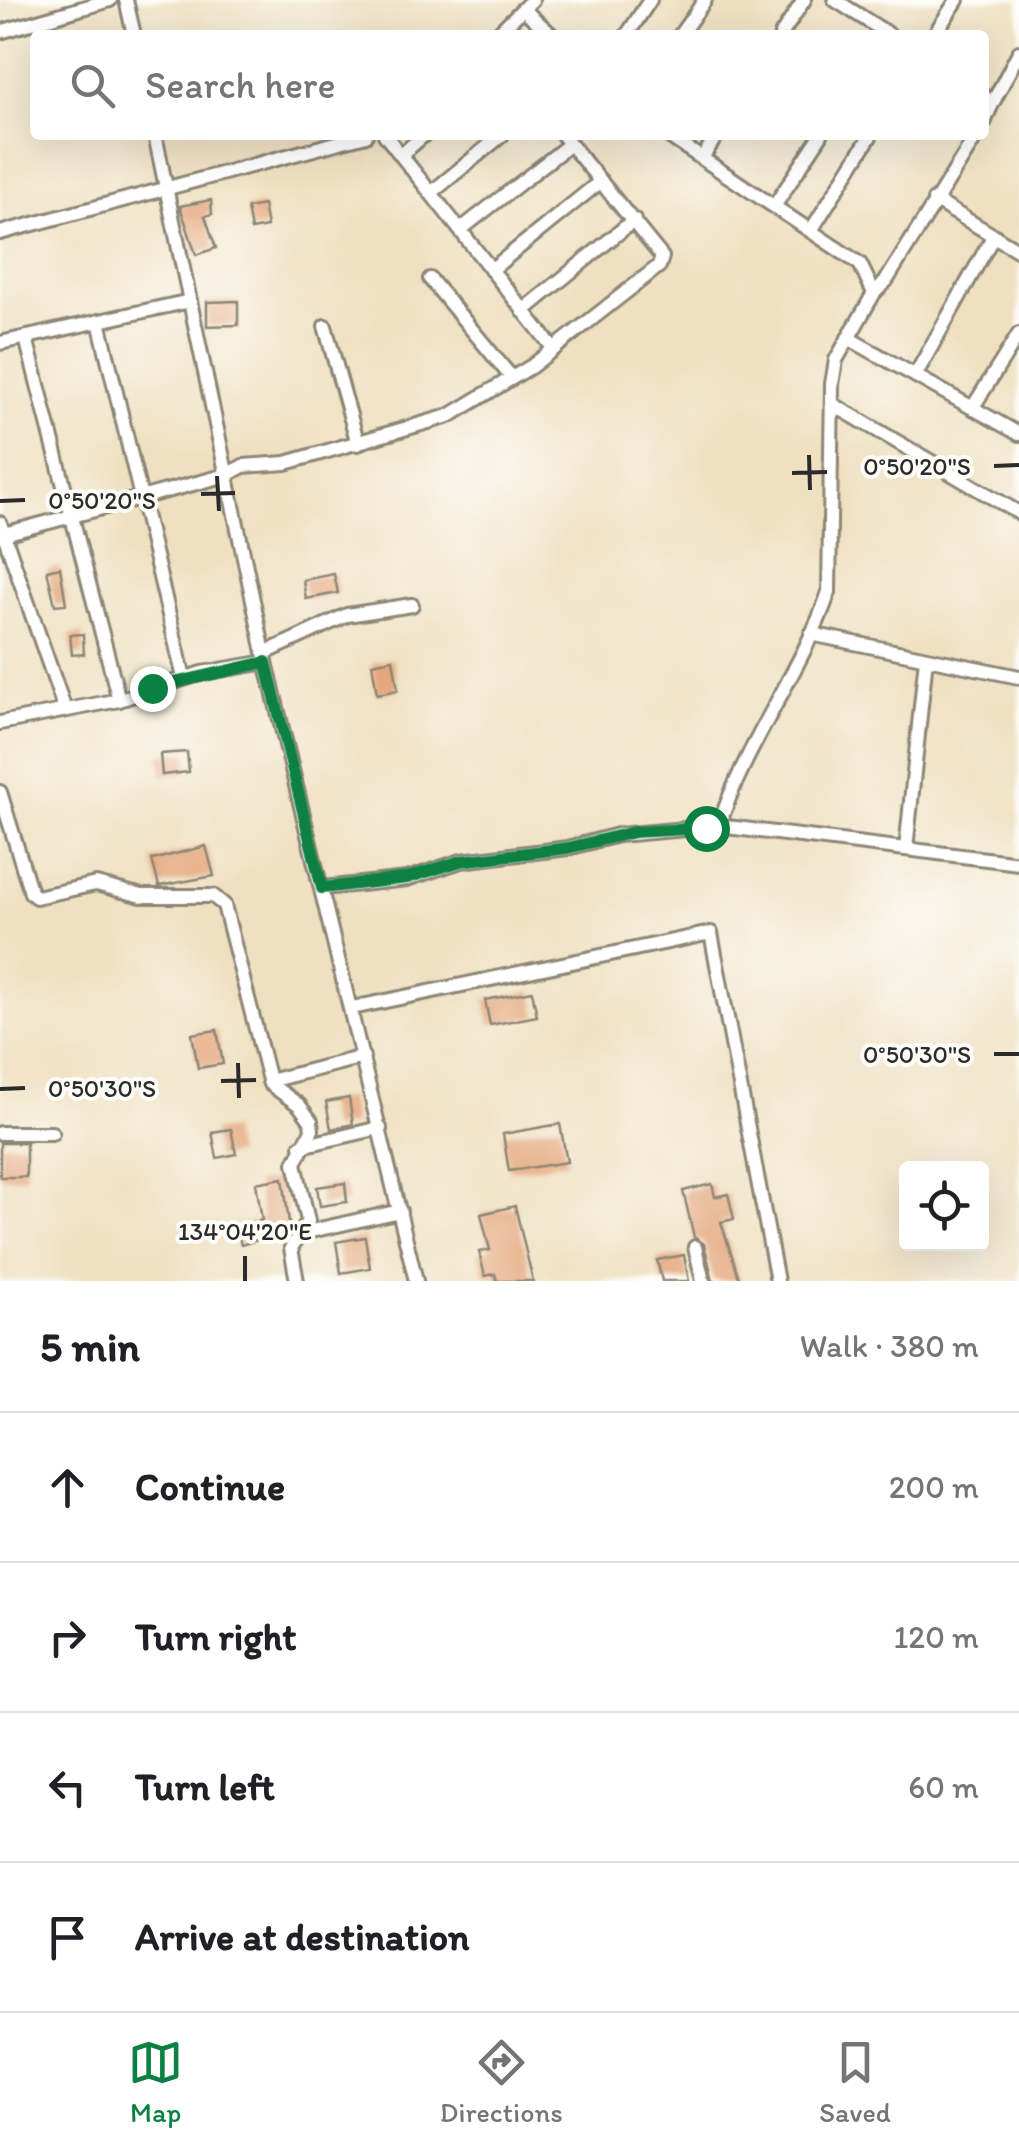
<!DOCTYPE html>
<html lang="en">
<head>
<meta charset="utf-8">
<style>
  body { margin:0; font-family:Itim,sans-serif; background:#f2f2f2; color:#202124 }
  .controls { position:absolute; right:30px; bottom:30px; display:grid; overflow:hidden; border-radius:10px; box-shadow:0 10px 40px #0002 }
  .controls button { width:90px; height:90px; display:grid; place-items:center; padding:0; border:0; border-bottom:2px solid #e0e0e0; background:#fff; color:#202124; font:50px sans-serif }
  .stop { position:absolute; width:30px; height:30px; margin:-22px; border:8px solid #0b8043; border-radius:50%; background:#fff }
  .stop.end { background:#0b8043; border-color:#fff; box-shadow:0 2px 10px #0008 }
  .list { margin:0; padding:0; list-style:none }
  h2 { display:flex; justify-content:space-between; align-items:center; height:130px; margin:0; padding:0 40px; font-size:42px }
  h2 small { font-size:32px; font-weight:400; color:#757577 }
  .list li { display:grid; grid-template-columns:65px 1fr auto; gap:30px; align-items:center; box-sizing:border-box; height:150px; padding:0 40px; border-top:2px solid #e0e0e0 }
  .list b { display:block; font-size:38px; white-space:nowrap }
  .list em { font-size:32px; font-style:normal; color:#757577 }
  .icon { flex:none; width:55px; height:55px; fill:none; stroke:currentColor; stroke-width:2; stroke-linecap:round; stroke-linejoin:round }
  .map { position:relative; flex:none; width:1019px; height:1281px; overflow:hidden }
  .search { position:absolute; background:#fff; box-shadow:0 10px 40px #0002; left:30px; right:30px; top:30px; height:110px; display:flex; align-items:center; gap:25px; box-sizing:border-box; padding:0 35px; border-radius:10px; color:#757577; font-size:38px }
  .sheet { height:730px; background:#fff }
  nav { display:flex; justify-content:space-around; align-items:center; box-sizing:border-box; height:140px; border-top:2px solid #e0e0e0; background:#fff; font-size:28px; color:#757577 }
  nav a { display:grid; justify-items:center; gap:5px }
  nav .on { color:#0b8043 }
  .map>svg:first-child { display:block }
  .building { fill:#e4a579 }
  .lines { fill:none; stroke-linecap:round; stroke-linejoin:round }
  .minor-casing { stroke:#8d8676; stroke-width:18 }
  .minor { stroke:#fff; stroke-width:12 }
  .route { stroke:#0b8043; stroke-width:12 }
  .ticks { fill:none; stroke:#2b2b2b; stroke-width:4 }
  .ticks-label { font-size:25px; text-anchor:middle; fill:#2b2b2b; stroke:#fdfcf7; stroke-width:8; stroke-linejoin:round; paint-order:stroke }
</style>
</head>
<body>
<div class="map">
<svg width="1019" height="1281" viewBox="0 0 1019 1281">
  <rect width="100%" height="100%" fill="#fdfcf7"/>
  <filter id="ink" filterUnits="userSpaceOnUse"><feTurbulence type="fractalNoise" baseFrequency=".01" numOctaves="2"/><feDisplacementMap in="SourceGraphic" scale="20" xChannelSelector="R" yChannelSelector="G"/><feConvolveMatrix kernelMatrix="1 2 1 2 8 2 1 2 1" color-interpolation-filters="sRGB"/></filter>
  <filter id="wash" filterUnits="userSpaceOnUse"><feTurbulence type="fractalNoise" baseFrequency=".0048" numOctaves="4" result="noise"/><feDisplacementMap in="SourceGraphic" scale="40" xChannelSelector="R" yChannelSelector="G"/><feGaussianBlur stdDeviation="2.25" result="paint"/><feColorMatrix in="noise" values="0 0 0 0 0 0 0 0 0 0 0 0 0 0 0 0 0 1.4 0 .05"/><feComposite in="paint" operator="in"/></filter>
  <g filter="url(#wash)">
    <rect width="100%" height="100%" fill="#efe0c1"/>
    <g id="blocks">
      <g class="building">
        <path d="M211 200 212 214 205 216 216 248 196 255 180 206Z"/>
        <path d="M263 205 267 227 251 230 247 208Z"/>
        <path d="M238 301V325L207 326V302Z"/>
        <path d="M60 567 66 604 55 605 47 570Z"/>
        <path d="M334 574 338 593 306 599 303 580Z"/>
        <path d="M83 634 84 654 72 655 70 635Z"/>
        <path d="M393 659 398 690 377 694 372 663Z"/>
        <path d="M187 752 189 772 162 775 160 754Z"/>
        <path d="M206 846 214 876 159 886 152 860Z"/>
        <path d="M532 991 537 1016 490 1025 485 1000Z"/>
        <path d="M217 1030 223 1064 198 1068 192 1034Z"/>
        <path d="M349 1098 353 1124 331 1129 326 1102Z"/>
        <path d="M560 1124 567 1162 509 1171 503 1134Z"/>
        <path d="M231 1129 236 1154 217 1158 212 1132Z"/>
        <rect x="0" y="1143" width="26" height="34"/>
        <path d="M283 1178 290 1230 241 1245 236 1226 262 1220 256 1183Z"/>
        <path d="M345 1183 347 1202 320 1206 317 1187Z"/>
        <path d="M712 1184 715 1197 728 1194 734 1219 721 1222 740 1281H713L704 1244 694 1237 683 1191Z"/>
        <path d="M515 1206 533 1281H497L495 1274 485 1276 479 1252 490 1250 481 1214Z"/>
        <path d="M365 1237 370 1268 341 1273 336 1242Z"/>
        <path d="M684 1255 689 1281H662L657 1260Z"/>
      </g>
    </g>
  </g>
  <g filter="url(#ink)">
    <use href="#blocks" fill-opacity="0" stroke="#8d8676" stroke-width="2.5"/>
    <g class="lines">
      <defs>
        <g id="minor">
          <path d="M126 0 134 35"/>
          <path d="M835 0 890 35"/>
          <path d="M523 9 552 35"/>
          <path d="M0 32 110 0"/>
          <path d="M496 35 532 0"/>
          <path d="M627 35 650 0"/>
          <path d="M680 35 705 0"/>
          <path d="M781 35 804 0"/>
          <path d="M934 35 957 0"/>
          <path d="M984 96 991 106 984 123"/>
          <path d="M991 106 1019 52"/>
          <path d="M155 135 266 662 416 1281"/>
          <path d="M385 135 554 349"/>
          <path d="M401 155 424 135"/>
          <path d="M702 158 717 135"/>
          <path d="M431 193 502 135"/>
          <path d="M934 200 1019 251"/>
          <path d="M775 205 821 135"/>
          <path d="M812 229 871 135"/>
          <path d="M460 230 570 144"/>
          <path d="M0 233 366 135"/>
          <path d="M491 270 601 181"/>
          <path d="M430 279 512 378"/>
          <path d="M874 293 886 281 977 135"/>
          <path d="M523 311 634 220"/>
          <path d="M99 321 184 678"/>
          <path d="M325 326 358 444"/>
          <path d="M26 338 119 700"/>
          <path d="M848 338 1019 434"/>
          <path d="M0 343 190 301"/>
          <path d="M916 374 994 235"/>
          <path d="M834 405 1019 513"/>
          <path d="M973 407 1019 334"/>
          <path d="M0 523 65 710"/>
          <path d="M0 535 227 475 243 466 286 463 449 416 532 366 659 266 662 257 563 135"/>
          <path d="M811 634 1019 677"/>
          <path d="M265 653 347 615 412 605"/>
          <path d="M0 723 119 700 202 673 266 662"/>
          <path d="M0 792 31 893 36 897 96 884 142 896H213L224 905 270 1084 299 1105 311 1121 312 1130 295 1163 308 1221 291 1248 297 1281"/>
          <path d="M719 826 1019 863"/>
          <path d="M906 849 926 658"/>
          <path d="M323 888 407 879 461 861 568 848 618 835 719 826C745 744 801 673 829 592L832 384 836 360 874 293 860 264 667 135"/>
          <path d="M352 1008 711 933 777 1281"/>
          <path d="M269 1081 363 1057"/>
          <path d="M0 1133H52"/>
          <path d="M301 1146 380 1128"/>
          <path d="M302 1233 400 1211"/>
          <path d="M695 1247 703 1281"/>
        </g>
      </defs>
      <use href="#minor" class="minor-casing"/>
      <use href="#minor" class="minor"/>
    </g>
  </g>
  <g class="lines" filter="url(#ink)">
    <path class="route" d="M152 688 266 662 322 888 407 878 461 861 568 848 634 832 706 828"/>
  </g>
  <path class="ticks" d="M809 455 810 490M994 466 1019 465M792 473 827 472M217 476 219 511M201 494 235 493M0 501 25 500M994 1054H1019M238 1063 239 1098M221 1081 256 1080M0 1089 25 1088M245 1256V1281"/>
  <g class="ticks-label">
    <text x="917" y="475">0°50'20"S</text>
    <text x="102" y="509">0°50'20"S</text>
    <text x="917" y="1063">0°50'30"S</text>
    <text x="102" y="1097">0°50'30"S</text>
    <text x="245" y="1240">134°04'20"E</text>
  </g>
</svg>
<div class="controls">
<button><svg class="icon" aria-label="locate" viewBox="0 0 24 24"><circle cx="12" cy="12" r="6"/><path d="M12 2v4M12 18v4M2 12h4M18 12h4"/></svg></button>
</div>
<div class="stop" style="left:706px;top:828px"></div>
<div class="stop end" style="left:152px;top:688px"></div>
<div class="search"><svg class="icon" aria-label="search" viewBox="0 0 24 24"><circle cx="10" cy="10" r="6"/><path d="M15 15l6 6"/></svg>Search here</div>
</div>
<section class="sheet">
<h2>5 min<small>Walk · 380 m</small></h2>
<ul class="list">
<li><svg class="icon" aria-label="ahead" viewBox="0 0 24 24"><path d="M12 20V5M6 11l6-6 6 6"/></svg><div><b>Continue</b></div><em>200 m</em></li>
<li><svg class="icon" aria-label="right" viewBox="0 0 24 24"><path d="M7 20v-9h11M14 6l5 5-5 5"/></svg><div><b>Turn right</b></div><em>120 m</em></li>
<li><svg class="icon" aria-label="left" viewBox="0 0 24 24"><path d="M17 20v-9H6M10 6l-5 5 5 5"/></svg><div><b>Turn left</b></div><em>60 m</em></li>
<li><svg class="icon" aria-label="arrive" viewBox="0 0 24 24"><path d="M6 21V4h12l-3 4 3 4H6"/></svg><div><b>Arrive at destination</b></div></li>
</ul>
</section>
<nav>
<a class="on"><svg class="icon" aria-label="map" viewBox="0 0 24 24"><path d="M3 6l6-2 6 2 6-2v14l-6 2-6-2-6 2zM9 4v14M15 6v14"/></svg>Map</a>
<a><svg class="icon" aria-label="directions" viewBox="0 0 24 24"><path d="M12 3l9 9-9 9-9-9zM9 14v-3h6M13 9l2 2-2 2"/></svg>Directions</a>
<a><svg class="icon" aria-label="saved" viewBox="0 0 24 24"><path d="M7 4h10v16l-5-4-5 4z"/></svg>Saved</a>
</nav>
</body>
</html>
